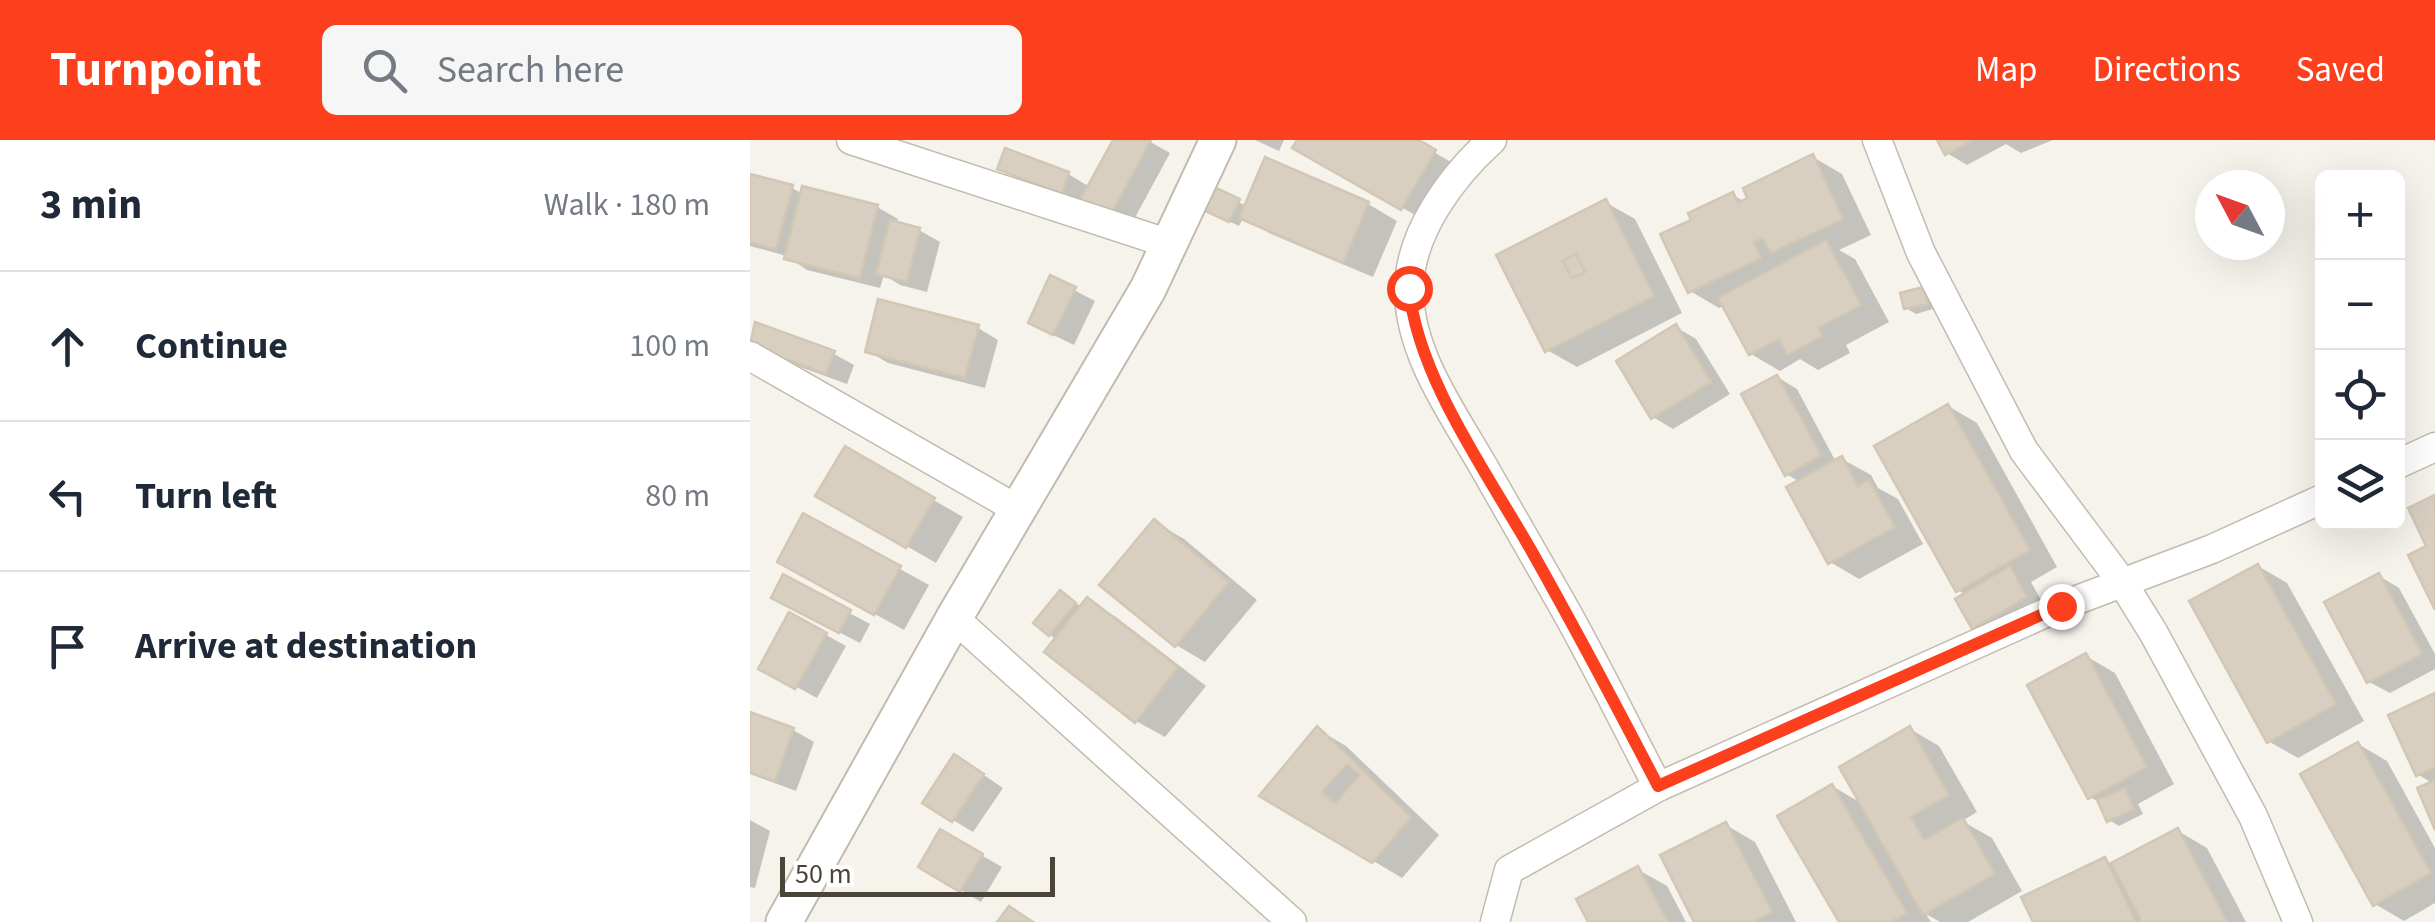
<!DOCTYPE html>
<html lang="en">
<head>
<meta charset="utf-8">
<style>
  body { margin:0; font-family:"Source Sans 3",sans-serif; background:#f6f6f7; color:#1f2937 }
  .controls { position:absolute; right:30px; top:30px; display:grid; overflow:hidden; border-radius:15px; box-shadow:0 10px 40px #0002 }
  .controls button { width:90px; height:90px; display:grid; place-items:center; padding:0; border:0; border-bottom:2px solid #e0e1e3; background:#fff; color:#1f2937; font:50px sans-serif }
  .compass { position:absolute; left:1445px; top:30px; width:90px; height:90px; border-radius:50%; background:#fff; box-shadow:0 10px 40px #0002; rotate:311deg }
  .scale { position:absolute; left:30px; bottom:25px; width:275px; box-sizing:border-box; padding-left:10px; border:5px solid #4b4439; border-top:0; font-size:28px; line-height:35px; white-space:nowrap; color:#4b4439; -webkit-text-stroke:8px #fff; paint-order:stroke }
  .stop { position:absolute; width:30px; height:30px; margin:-22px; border:8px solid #fc3f1d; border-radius:50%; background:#fff }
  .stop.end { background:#fc3f1d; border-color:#fff; box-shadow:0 2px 10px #0008 }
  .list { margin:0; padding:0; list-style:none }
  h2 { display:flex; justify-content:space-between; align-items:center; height:130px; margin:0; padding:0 40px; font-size:42px }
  h2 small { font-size:32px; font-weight:400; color:#747a83 }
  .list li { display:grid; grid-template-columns:65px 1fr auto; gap:30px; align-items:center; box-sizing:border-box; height:150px; padding:0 40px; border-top:2px solid #e0e1e3 }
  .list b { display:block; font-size:38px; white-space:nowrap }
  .list em { font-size:32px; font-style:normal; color:#747a83 }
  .icon { flex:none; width:55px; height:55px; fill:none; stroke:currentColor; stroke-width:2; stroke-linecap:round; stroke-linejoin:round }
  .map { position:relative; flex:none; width:1685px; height:782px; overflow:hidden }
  header { display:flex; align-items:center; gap:60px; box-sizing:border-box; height:140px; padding:0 50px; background:#fc3f1d; color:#fff }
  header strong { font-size:48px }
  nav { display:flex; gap:55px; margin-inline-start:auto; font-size:35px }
  .search { width:700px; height:90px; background:#f6f6f7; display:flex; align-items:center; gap:25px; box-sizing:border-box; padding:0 35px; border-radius:15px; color:#747a83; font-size:38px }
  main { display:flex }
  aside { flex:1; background:#fff }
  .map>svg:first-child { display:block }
  .shadow { fill:#0003 }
  .building { fill:#d8cfc1; stroke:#d3c7b4; stroke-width:2.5; fill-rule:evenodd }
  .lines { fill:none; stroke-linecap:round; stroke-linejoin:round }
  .minor-casing { stroke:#c2bbae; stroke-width:31 }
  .tertiary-casing { stroke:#c2bbae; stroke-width:39 }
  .minor { stroke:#fff; stroke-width:28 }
  .tertiary { stroke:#fff; stroke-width:35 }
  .route { stroke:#fc3f1d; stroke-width:12 }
</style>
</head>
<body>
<header>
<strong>Turnpoint</strong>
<div class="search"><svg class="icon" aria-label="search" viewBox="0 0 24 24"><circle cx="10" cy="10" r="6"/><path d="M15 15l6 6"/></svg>Search here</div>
<nav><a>Map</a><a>Directions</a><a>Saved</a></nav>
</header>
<main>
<aside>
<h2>3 min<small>Walk · 180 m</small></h2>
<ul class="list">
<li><svg class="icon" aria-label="ahead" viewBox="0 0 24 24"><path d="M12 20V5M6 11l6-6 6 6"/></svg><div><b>Continue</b></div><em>100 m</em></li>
<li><svg class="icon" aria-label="left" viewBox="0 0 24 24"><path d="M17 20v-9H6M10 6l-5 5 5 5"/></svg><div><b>Turn left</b></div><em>80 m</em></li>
<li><svg class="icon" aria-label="arrive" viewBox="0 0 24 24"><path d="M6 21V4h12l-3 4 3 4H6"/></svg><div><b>Arrive at destination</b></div></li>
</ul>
</aside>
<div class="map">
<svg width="1685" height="782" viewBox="0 0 1685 782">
  <rect width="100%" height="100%" fill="#f6f3ec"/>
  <g class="shadow">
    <path d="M366 0H397L420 13 381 85 270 40 250 28 257 11 318 34 340 47Z"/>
    <path d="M505 0H534L529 11Z"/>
    <path d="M550 0H663L713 29 681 84 546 7Z"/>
    <path d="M1190 0H1303L1271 13 1256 4 1217 25 1197 13Z"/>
    <path d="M1063 17 1092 34 1121 95 1089 110 1105 119 1139 182 1096 205 1100 213 1068 230 1050 219 1030 231 1001 214 975 165 969 168 940 151 944 81 983 55 995 62Z"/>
    <path d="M517 20 618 64 647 81 623 137 521 94 493 78 489 86 464 74 488 62 497 66Z"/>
    <path d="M0 36 42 48 53 54 127 67 148 79 146 84 169 90 190 102 177 152 150 145 134 135 130 148 57 130 37 116 0 106Z"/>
    <path d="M855 62 885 79 932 173 827 227 797 210Z"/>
    <path d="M301 138 345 161 324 205 301 194Z"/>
    <path d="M1173 150 1183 155 1186 168 1166 174 1156 168Z"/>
    <path d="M6 185 84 214 104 225 97 244 20 216 0 204Z"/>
    <path d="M926 187 946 199 980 254 923 289 903 277Z"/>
    <path d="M228 188 248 200 235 248 138 223 118 211Z"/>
    <path d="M1027 237 1047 249 1086 322 1092 319 1121 335 1128 348 1148 359 1173 404 1109 439 1080 422 1050 342 1036 334Z"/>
    <path d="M1198 266 1227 283 1307 427 1281 442 1296 469 1244 499 1224 487 1216 455 1208 450Z"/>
    <path d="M95 309 213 377 186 423 68 355Z"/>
    <path d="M54 376 179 445 154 490 59 438Z"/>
    <path d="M405 382 434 399 507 460 455 522 426 505Z"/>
    <path d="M1508 426 1537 443 1614 581 1548 618 1518 601Z"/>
    <path d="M1629 436 1649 448 1685 514V529L1640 553 1619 542Z"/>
    <path d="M34 438 120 484 110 503 44 469Z"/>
    <path d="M321 459 331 467 337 460 366 477 456 546 415 597 386 581 300 494Z"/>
    <path d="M40 475 96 506 67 558 12 528Z"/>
    <path d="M1336 516 1365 533 1424 644 1388 664 1393 674 1369 686 1359 680 1352 664 1340 657Z"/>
    <path d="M1685 556V684L1684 644 1667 634Z"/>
    <path d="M0 575 43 590 64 602 46 651 0 634Z"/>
    <path d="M567 589 596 606 689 695 652 738 513 655Z"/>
    <path d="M1160 589 1189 606 1227 672 1212 681 1242 698 1272 751 1218 782H1190L1176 774 1181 782H1092L1082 646 1113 664Z"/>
    <path d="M1608 604 1637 621 1685 708V763L1654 781 1625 764Z"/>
    <path d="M225 629 253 648 223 692 203 680Z"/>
    <path d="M0 680 20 691 5 748 0 747Z"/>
    <path d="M976 685 1005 702 1046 782H946Z"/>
    <path d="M1428 691 1457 708 1496 782H1285L1355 720 1363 724Z"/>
    <path d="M191 692 252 727 231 762 171 726Z"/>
    <path d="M887 729 917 746 936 782H841Z"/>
  </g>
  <g class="building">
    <path d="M363 0H401L360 76 330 60Z"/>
    <path d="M547 0H669L686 10 651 70 542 8Z"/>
    <path d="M1187 0H1223L1195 15Z"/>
    <path d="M255 8 319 32 312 54 247 29Z"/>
    <path d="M1063 14 1093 79 1021 113 1013 98 1004 102 1011 118 938 153 910 94 941 80 938 73 983 52 988 63 997 58 993 48Z"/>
    <path d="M515 17 619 62 593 123 489 78Z"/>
    <path d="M0 34 43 45 26 109 0 102Z"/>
    <path d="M52 46 128 65 110 138 34 119Z"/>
    <path d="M462 46 490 59 479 82 451 69Z"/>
    <path d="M856 59 904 156 795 212 746 115ZM826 114 835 132 822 138 813 121Z"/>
    <path d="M140 80 170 88 157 142 126 134Z"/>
    <path d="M1076 100 1111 165 1068 188 1072 196 1037 215 1029 199 999 215 968 158Z"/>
    <path d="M826 114 835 132 822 138 813 121Z"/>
    <path d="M300 135 326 147 303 195 278 183Z"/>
    <path d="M1173 147 1178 164 1154 169 1150 153Z"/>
    <path d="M128 159 229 185 215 238 115 212Z"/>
    <path d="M5 182 85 211 76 234 0 206Z"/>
    <path d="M926 184 961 242 901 279 866 221Z"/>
    <path d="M1027 235 1071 315 1035 336 991 254Z"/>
    <path d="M1198 264 1280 410 1206 452 1124 306Z"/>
    <path d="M95 306 185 358 156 408 65 356Z"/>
    <path d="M1092 316 1108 346 1119 340 1145 387 1078 424 1036 347Z"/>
    <path d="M1685 355V470L1658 415 1676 406 1658 368Z"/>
    <path d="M53 373 151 426 124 475 27 422Z"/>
    <path d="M404 379 479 442 425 507 349 445Z"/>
    <path d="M1508 424 1586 564 1517 603 1439 461Z"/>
    <path d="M1260 426 1277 457 1222 489 1205 459Z"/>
    <path d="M1629 433 1672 514 1617 543 1574 462Z"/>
    <path d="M33 434 101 470 89 493 21 458Z"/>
    <path d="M310 450 326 463 299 496 283 483Z"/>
    <path d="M337 457 428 527 385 583 294 512Z"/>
    <path d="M39 472 77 493 45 549 8 529Z"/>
    <path d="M1336 513 1397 627 1338 659 1277 545Z"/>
    <path d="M1685 553V627L1666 636 1638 575Z"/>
    <path d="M0 572 44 588 25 641 0 632Z"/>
    <path d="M567 586 661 677 622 723 509 656ZM597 624 610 635 585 663 572 652Z"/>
    <path d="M1160 586 1199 655 1161 677 1174 700 1213 678 1245 734 1173 775 1089 627Z"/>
    <path d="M1608 602 1681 733 1623 766 1550 634Z"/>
    <path d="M204 614 234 634 202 682 172 663Z"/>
    <path d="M1685 640V690L1667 648Z"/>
    <path d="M1082 644 1157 773 1141 782H1089L1027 676Z"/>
    <path d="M1375 648 1384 669 1357 682 1347 660Z"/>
    <path d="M976 682 1022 772 1003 782H944L910 715Z"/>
    <path d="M1428 688 1477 782H1392L1361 723Z"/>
    <path d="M190 689 233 714 210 752 168 727Z"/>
    <path d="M1355 717 1386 782H1283L1271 757Z"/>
    <path d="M888 726 918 782H838L826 759Z"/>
    <path d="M259 766 283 782H247Z"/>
  </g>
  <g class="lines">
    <defs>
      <g id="minor">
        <path d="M101 0 420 104"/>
        <path d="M742 0C702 36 659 93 659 150 659 213 702 272 732 324 759 371 785 417 812 464 846 524 876 586 908 647"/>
        <path d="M1127 0 1171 113 1274 311 1372 442 1403 492 1503 676 1548 782"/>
        <path d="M0 216 267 369"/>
        <path d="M1648 324 1685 307"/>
        <path d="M204 478 542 782"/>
        <path d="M745 782 759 730 908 647 1311 466 1462 409 1572 359"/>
      </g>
      <path id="tertiary" d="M34 782 204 478 398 149 468 0"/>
    </defs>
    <use href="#minor" class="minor-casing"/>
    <use href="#tertiary" class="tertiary-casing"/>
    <use href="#minor" class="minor"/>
    <use href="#tertiary" class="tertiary"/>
  </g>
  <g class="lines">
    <path class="route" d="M659 148C667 236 737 333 781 410 825 488 867 567 908 646L1311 466"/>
  </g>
</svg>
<div class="controls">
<button>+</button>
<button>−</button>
<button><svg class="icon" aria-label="locate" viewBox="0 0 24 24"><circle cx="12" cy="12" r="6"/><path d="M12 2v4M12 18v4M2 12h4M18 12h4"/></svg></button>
<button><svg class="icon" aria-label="layers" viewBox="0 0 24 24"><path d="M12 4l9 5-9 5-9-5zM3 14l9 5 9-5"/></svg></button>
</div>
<svg class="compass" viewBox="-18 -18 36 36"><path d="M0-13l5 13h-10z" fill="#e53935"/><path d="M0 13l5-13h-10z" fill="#747a83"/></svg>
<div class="scale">50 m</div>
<div class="stop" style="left:659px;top:148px"></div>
<div class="stop end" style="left:1311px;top:466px"></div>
</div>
</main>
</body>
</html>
